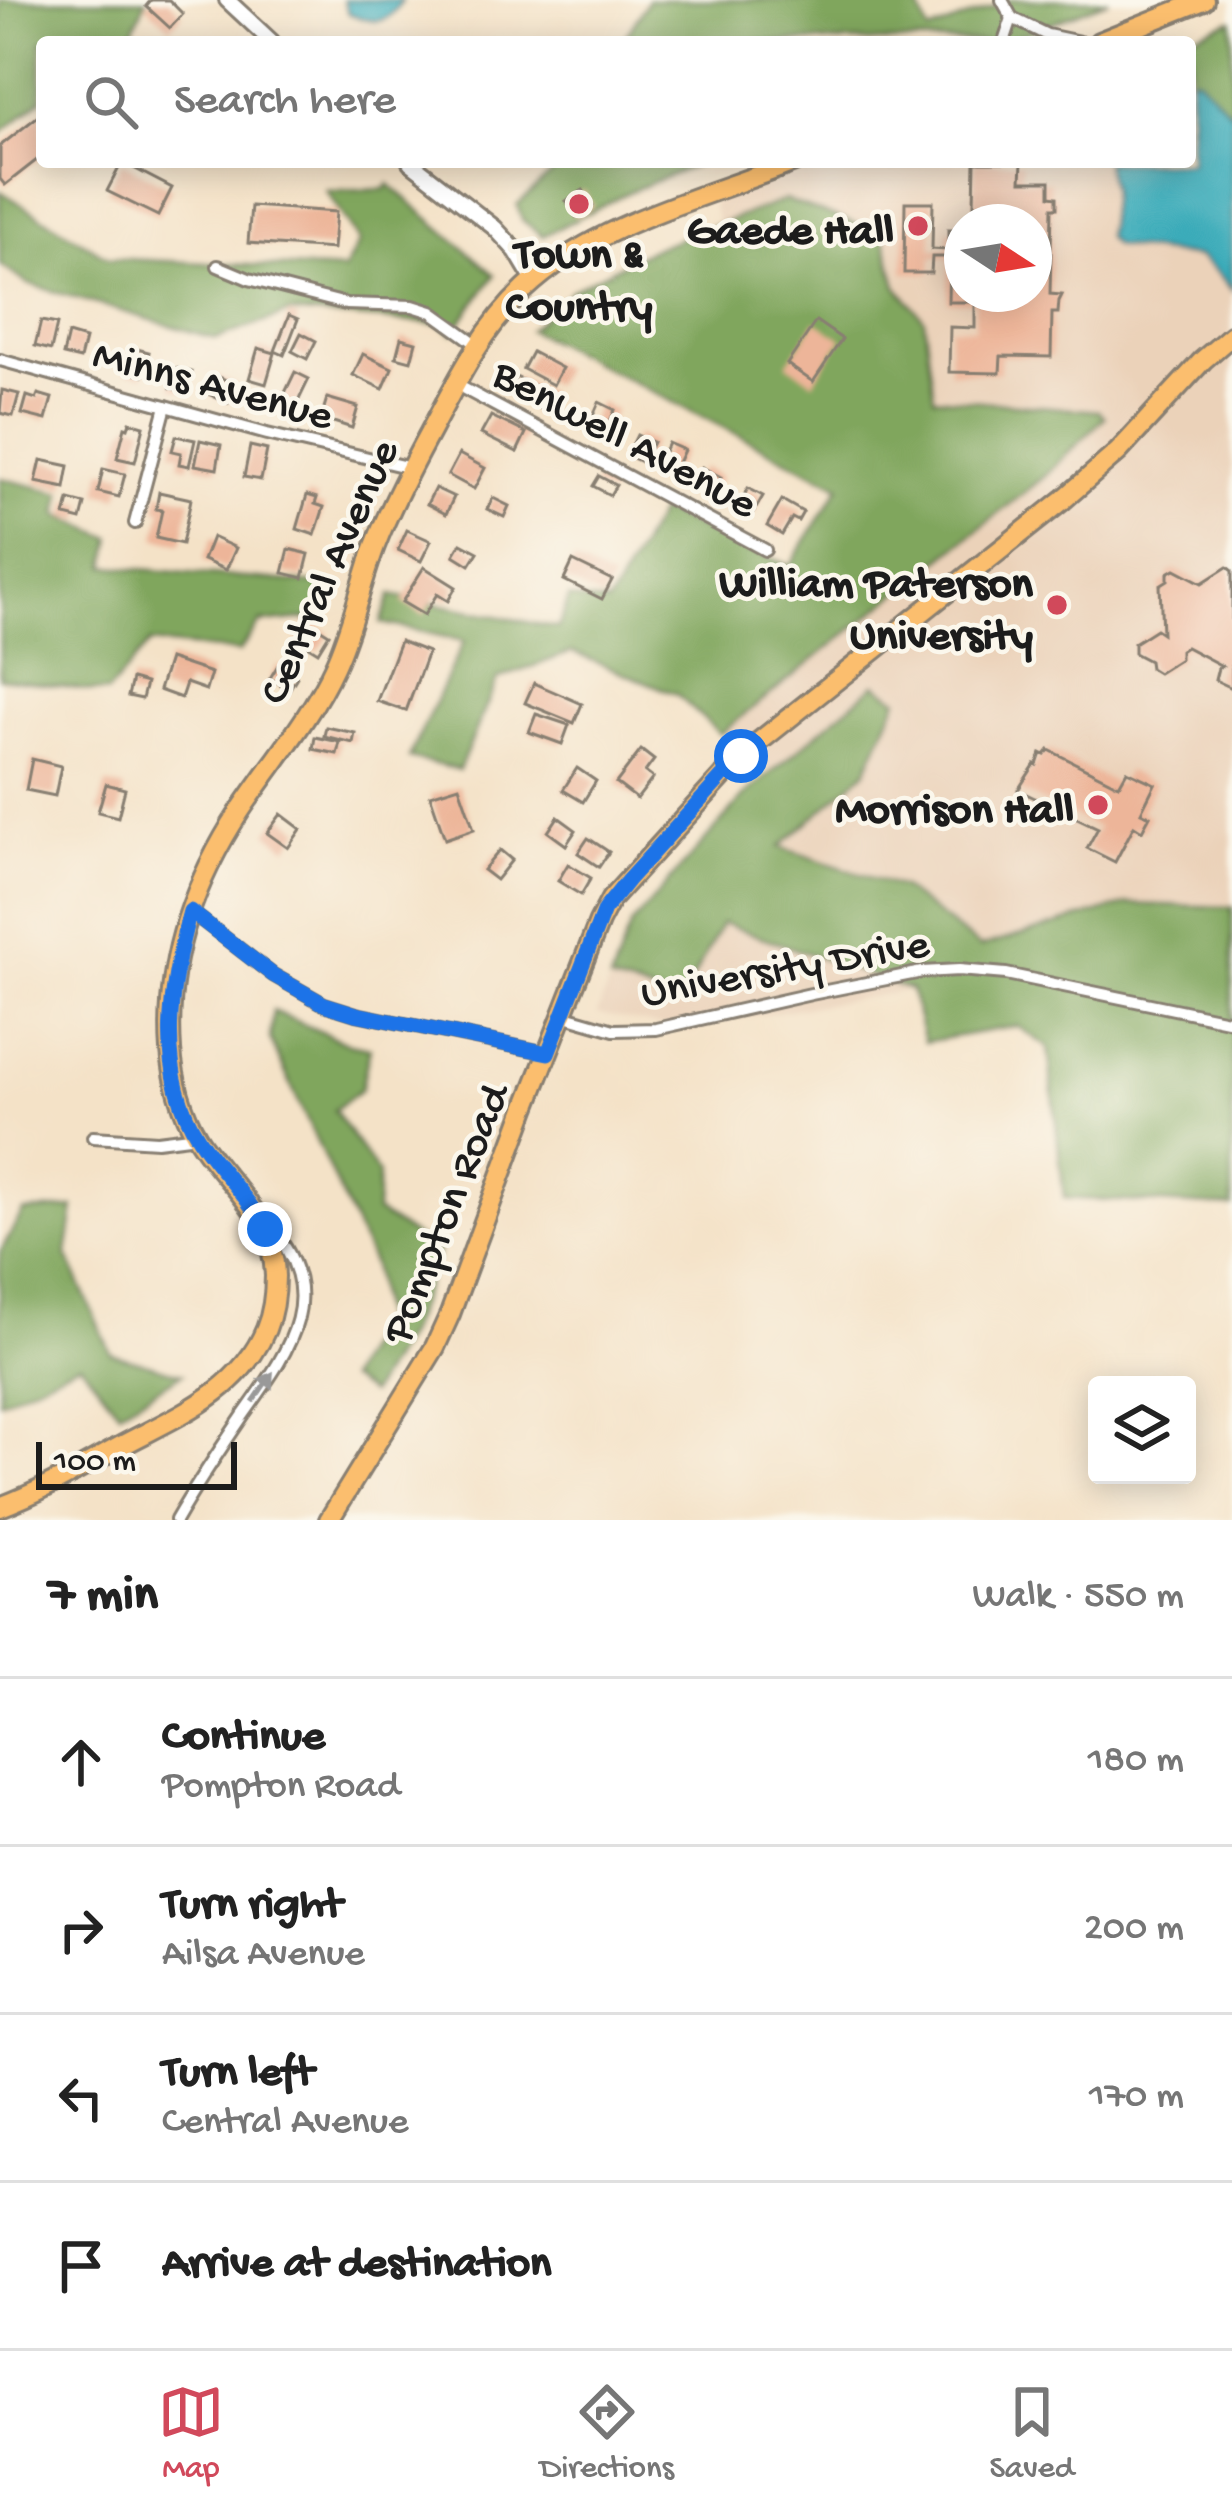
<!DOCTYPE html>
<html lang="en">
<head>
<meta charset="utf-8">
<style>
  body { margin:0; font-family:"Gochi Hand",sans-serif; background:#f6f6f6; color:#222 }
  .controls { position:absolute; right:36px; bottom:36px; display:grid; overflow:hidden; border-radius:12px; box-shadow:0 6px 30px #0003 }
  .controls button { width:108px; height:108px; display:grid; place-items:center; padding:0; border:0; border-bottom:3px solid #e0e0e0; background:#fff; color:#222; font:60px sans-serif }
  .compass { position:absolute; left:944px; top:204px; width:108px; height:108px; border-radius:50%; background:#fff; box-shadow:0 6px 30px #0003; rotate:102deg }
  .scale { position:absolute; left:36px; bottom:30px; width:201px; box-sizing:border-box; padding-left:12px; border:6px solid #1c1c1c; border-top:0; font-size:33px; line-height:42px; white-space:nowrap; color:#1c1c1c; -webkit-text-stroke:9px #fbf7ec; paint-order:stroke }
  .stop { position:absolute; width:36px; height:36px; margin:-27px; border:9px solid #1a73e8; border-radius:50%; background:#fff }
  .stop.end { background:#1a73e8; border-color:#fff; box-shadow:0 3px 12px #0008 }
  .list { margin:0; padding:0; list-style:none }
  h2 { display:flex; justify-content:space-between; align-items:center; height:156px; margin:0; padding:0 48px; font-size:51px }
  h2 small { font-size:39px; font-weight:400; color:#767676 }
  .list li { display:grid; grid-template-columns:78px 1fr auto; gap:36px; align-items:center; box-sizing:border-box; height:168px; padding:0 48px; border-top:3px solid #e0e0e0 }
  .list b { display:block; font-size:45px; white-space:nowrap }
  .list p { margin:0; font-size:39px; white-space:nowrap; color:#767676 }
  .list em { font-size:39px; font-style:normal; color:#767676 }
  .icon { flex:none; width:66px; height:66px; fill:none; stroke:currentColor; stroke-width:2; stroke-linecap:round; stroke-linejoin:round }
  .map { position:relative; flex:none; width:1232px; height:1520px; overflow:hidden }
  .search { position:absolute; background:#fff; box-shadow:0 6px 30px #0003; left:36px; right:36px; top:36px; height:132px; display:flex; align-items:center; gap:30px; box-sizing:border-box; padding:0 42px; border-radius:12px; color:#767676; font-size:45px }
  .sheet { height:828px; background:#fff }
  nav { display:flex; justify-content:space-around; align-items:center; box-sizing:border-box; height:168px; border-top:3px solid #e0e0e0; background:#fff; font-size:33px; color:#767676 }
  nav a { display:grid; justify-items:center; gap:6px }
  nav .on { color:#d1495b }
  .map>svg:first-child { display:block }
  .built { fill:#ebd2b9; fill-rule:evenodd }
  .forest { fill:#80a65d; stroke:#4e613c; stroke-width:3 }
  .water { fill:#3babb9; stroke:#2c646a; stroke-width:3 }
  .building { fill:#edb599 }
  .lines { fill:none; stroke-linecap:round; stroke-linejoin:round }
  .minor-casing { stroke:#887f72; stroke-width:16 }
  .tertiary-casing { stroke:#887f72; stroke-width:20 }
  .primary-casing { stroke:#887f72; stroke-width:24 }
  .minor { stroke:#fff; stroke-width:10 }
  .tertiary { stroke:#fff; stroke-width:14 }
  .primary { stroke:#fbbe6e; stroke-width:18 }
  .oneway { fill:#999 }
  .route { stroke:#1a73e8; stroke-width:15 }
  .poi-dot { fill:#d1495b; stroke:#fbf7ec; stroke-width:4.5 }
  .labels { text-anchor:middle; stroke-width:9; stroke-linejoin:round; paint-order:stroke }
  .poi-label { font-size:45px; font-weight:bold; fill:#1c1c1c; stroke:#fbf7ec; text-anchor:end }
  .street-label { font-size:45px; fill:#1c1c1c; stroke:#fbf7ec }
</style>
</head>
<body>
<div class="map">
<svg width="1232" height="1520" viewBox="0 0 1232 1520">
  <rect width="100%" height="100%" fill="#fbf7ec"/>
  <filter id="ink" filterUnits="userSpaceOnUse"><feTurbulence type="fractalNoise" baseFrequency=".00833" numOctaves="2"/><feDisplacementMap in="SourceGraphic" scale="24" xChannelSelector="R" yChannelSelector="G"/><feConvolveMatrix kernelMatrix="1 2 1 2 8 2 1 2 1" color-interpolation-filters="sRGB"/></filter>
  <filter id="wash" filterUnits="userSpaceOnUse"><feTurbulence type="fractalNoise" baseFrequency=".004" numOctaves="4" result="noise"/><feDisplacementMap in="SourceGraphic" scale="48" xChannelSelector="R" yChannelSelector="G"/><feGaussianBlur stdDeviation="2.7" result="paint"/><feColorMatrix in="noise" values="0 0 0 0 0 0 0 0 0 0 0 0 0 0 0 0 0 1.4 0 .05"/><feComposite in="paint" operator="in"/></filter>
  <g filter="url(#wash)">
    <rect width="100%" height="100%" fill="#f4e2c7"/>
    <path class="built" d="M1190 78 1232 114V1037L911 990 711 1023 692 1032 597 1014 631 925 745 795 771 773 722 733 1044 477 1105 417 1099 411 934 398 924 319 897 286 883 233 785 200 718 224 712 203 819 162H1190ZM962 222H1034V294H962Z"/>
    <g class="forest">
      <path d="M0 0H146L128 42H42V99L0 134Z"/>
      <path d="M648 0H916L929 32 1012 0H1109L1004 42H622Z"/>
      <path d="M1232 20V114L1198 79 1190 78V42H1175Z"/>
      <path d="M564 162H704L633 190 543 236 522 220 517 205Z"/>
      <path d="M389 184 495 275 453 333 440 324 290 313 216 339 28 284 0 265V191L109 258 344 270 359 242 326 191 385 189Z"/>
      <path d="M785 200 883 233 897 286 924 319 934 397 1099 411 1105 417 1044 477 720 734 676 694 572 652 498 679 459 770 409 758 464 641 381 623 391 595 558 628 569 598 608 604 660 511 790 566 840 486 529 330 573 289 656 247Z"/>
      <path d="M0 478 62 493 58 515 112 538 106 566 331 585 319 618 260 623 239 652 150 643 107 693 0 678Z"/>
      <path d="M875 684 898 699 866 771 780 847 902 888 980 947 1128 904 1232 907V1207L1064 1198 1048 1047 1017 1026 924 1042 911 990 722 923 681 1001 610 981 631 925 745 795Z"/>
      <path d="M273 1011 349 1044 370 1048 361 1090 334 1110 378 1174 376 1212 439 1251 408 1332 370 1394 347 1379 381 1318 373 1265 270 1039Z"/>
      <path d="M74 1208 67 1255 111 1353 182 1374 119 1411 80 1363 0 1401V1252L23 1212Z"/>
    </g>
    <g class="water">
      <path d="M343 0H402C387 28 373 23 348 13Z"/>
      <path d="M1190 78H1198L1232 114V290L1220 275 1199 257 1115 246 1106 237 1111 191 1105 162H1190Z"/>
    </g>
    <g id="blocks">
      <g class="building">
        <path d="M151 0H169L183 14 170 28 146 6Z"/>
        <path d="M42 113V156L5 185 0 179V146Z"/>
        <path d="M122 162 172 188 158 216 107 191Z"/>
        <path d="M975 162H1022L1021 181H1050V196L1057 197V208H1052L1050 294 1062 295 1059 301 1058 313H1052L1051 357 1001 356 1000 373 949 372 950 327 975 328V302H948L949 257H932L931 273H904L905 202H933L932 249 948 250V230H962V294H1034V222H984V206L974 205Z"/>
        <path d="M583 190 593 206 576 217 566 201Z"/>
        <path d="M251 206 336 212 333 249 248 243Z"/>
        <path d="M289 315 298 319 284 355 275 351Z"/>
        <path d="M41 321 57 324 51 350 35 346Z"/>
        <path d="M816 321 842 339 813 382 787 364Z"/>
        <path d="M301 333 316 341 307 359 292 351Z"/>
        <path d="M68 334 85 339 80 359 63 355Z"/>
        <path d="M401 338 416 342 411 361 396 357Z"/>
        <path d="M133 348 149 352 143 376 127 372Z"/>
        <path d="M258 348 275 353 266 384 249 379Z"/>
        <path d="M532 352 562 368 553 385 523 369Z"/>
        <path d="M363 354 392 368 383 389 353 375Z"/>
        <path d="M176 368 192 372 188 392 171 388Z"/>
        <path d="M295 372 309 379 292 414 278 407Z"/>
        <path d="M214 375 236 384 228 403 206 393Z"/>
        <path d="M516 377 549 393 542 409 508 393Z"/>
        <path d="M2 390 19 394 13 416 0 413Z"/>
        <path d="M38 394 52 398 46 420 22 414 27 396 36 399Z"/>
        <path d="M327 398 358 407 352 428 321 418Z"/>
        <path d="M599 402 615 410 606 430 590 423Z"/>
        <path d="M491 416 526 433 517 452 481 434Z"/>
        <path d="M130 422 144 426 135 462 117 458 125 427 128 428Z"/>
        <path d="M637 435 653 442 643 463 627 455Z"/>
        <path d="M176 436 195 440 189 466 179 464 181 453 172 451Z"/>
        <path d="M200 440 221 445 217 469 195 465Z"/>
        <path d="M668 443 684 450 671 478 655 470Z"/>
        <path d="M250 446 267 450 261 480 244 477Z"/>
        <path d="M459 454 485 468 474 489 448 475Z"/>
        <path d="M41 460 69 466 65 488 36 482Z"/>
        <path d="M702 467 721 477 713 491 694 481Z"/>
        <path d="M103 469 125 474 119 497 98 492Z"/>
        <path d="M599 476 616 485 610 495 593 486Z"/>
        <path d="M435 488 454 497 446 514 427 504Z"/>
        <path d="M748 488 763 496 751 517 737 509Z"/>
        <path d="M159 492 191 499 182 544 156 538 162 510 156 509Z"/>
        <path d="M307 495 317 498 315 504 324 507 315 535 297 529Z"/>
        <path d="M493 498 509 506 504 517 487 509Z"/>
        <path d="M69 500 85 504 81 520 65 516Z"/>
        <path d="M782 500 803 512 798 521 792 518 782 535 767 526Z"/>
        <path d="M407 530 431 541 421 561 398 550Z"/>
        <path d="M212 537 236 548 226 570 203 560Z"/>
        <path d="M461 543 478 552 470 565 454 555Z"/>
        <path d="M289 549 309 554 303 578 283 573Z"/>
        <path d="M573 561 612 580 602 599 564 580Z"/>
        <path d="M424 567 456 587 448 601 437 594 424 615 402 602Z"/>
        <path d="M1227 567 1232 571V688L1215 680 1218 668 1222 666 1186 647 1180 651V659L1158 673 1150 668 1149 661 1134 653V643L1156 629 1162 633 1160 585 1168 580V573L1175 569 1202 583Z"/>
        <path d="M308 621 329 634 318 652 297 639Z"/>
        <path d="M400 641 428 652 406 711 377 701Z"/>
        <path d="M169 659 211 673 206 690 186 683 181 698 159 690Z"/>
        <path d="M278 665 297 677 289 690 270 678Z"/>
        <path d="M132 679 146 683 142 699 128 696Z"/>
        <path d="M534 683 582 704 574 723 525 703Z"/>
        <path d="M536 714 569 725 562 744 529 732Z"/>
        <path d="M326 727 355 733 353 743 324 736Z"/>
        <path d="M315 737 340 742 337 754 313 749Z"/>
        <path d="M641 750 654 760 645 772 653 778 637 799 616 783Z"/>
        <path d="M1049 750 1119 785 1127 771 1155 784 1141 812 1150 816 1142 831 1134 826 1115 862 1087 848 1098 828 1018 790 1035 764 1037 765 1041 753 1045 755Z"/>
        <path d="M32 759 61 766 55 796 26 790Z"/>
        <path d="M577 768 596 781 583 802 563 790Z"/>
        <path d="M106 784 125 789 118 817 98 812Z"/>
        <path d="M459 786 474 829 445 839 430 795Z"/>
        <path d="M281 814 301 829 288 848 267 833Z"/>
        <path d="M558 817 576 830 566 845 548 832Z"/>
        <path d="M588 838 609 852 599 867 578 853Z"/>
        <path d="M500 850 512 860 496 880 483 870Z"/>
        <path d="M568 864 591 878 581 895 558 881Z"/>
      </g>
    </g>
  </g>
  <g filter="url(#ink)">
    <use href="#blocks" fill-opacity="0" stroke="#887f72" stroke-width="3"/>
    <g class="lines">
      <defs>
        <g id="minor">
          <path d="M1002 0 1012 18 1047 35 1080 42"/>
          <path d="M1004 42 1012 18"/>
          <path d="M218 266 249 279 346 304 413 306 432 312 478 345"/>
          <path d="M0 360 267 434 411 468"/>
          <path d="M455 384 765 550"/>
          <path d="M135 523 166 406"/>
          <path d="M190 911 273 975 324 1004 356 1014 548 1053"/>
          <path d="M562 1015 614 1030 656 1029 811 994 922 972 959 970 1006 974 1232 1021"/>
          <path d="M93 1137 157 1141 197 1136"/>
          <path d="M176 1520C196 1485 219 1451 242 1417 287 1353 333 1296 269 1226"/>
        </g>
        <g id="tertiary">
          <path d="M227 0 272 42"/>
          <path d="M410 162 495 228 516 251 534 281"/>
        </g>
        <g id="primary">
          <path d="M1099 42 1204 0"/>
          <path d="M0 1507C43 1491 81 1468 121 1446 177 1416 240 1392 266 1329 273 1312 275 1294 275 1276 273 1212 227 1186 197 1137 182 1112 173 1079 171 1050 165 964 193 883 240 811 272 763 310 719 334 667 352 629 360 586 375 546 390 507 410 469 430 432 457 381 482 329 525 289 595 223 706 197 794 162"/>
          <path d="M329 1520 435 1347 450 1314 526 1108 599 922 611 899 741 756 1063 500 1118 452 1203 360 1232 335"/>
        </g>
      </defs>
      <use href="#minor" class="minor-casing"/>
      <use href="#tertiary" class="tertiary-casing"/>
      <use href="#primary" class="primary-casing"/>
      <use href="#minor" class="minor"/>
      <use href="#tertiary" class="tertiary"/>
      <use href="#primary" class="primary"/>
    </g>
    <defs><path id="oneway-solid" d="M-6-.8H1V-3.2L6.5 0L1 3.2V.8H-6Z" transform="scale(3)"/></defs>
    <use class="oneway" href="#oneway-solid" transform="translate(263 1387) rotate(-56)"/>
  </g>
  <g class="lines" filter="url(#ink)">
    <path class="route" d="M265 1229C248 1195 219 1171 199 1139 155 1071 170 984 190 911L273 975 324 1004 356 1014 548 1053 604 910 628 880 741 756"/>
  </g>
  <g class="poi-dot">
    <circle cx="579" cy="204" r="12"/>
    <circle cx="918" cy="226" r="12"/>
    <circle cx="1057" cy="605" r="12"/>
    <circle cx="1098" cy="805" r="12"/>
  </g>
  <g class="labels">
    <g class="poi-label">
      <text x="894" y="242">Gaede Hall</text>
      <text x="579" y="266" text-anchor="middle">Town &amp;<tspan x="579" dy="52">Country</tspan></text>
      <text x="1033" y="595">William Paterson<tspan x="1033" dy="52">University</tspan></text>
      <text x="1074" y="821">Morrison Hall</text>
    </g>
    <g class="street-label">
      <text transform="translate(214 381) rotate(15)" y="16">Minns Avenue</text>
      <text transform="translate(627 435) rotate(28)" y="16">Benwell Avenue</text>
      <text transform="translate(325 570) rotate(-66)" y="16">Central Avenue</text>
      <text transform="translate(784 964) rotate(-10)" y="16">University Drive</text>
      <text transform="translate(442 1212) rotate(-68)" y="16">Pompton Road</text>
    </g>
  </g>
</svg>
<div class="controls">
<button><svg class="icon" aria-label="layers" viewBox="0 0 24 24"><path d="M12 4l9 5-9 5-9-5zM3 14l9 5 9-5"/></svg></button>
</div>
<svg class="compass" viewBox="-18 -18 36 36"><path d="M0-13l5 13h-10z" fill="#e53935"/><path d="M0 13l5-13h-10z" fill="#767676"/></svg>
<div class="scale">100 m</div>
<div class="stop" style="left:741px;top:756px"></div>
<div class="stop end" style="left:265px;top:1229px"></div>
<div class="search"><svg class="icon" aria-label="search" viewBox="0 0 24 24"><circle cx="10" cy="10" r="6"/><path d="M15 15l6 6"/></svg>Search here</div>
</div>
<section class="sheet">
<h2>7 min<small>Walk · 550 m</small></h2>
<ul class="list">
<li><svg class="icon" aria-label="ahead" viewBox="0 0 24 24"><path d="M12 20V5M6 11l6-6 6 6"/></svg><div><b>Continue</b><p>Pompton Road</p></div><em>180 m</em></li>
<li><svg class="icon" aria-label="right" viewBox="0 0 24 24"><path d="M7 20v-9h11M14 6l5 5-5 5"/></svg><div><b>Turn right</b><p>Ailsa Avenue</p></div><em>200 m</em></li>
<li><svg class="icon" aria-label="left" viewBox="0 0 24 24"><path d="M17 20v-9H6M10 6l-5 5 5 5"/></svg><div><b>Turn left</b><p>Central Avenue</p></div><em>170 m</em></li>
<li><svg class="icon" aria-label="arrive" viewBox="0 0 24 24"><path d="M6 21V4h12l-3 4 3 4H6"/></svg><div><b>Arrive at destination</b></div></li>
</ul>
</section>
<nav>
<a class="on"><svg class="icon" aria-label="map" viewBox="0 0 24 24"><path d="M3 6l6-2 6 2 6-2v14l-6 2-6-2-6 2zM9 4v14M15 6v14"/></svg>Map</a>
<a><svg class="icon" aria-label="directions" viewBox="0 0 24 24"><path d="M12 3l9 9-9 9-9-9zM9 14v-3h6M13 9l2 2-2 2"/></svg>Directions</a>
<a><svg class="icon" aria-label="saved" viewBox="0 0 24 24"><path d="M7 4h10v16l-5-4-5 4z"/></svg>Saved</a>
</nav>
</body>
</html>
